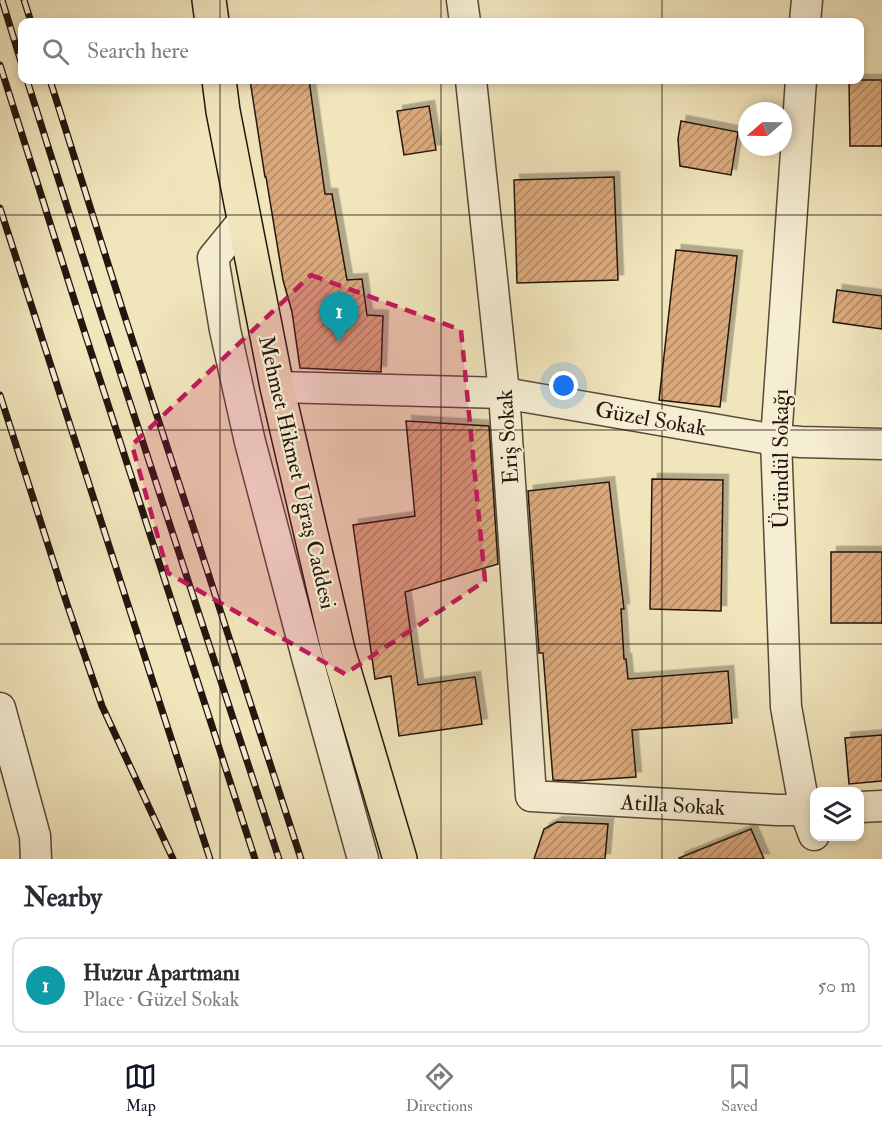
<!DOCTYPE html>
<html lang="en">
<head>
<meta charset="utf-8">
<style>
  body { margin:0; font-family:"IM FELL Double Pica",serif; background:#f2f2f3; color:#2b2b33 }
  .controls { position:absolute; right:18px; bottom:18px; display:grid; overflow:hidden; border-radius:12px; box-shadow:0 3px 9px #0003 }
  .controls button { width:54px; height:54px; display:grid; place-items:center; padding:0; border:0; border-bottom:2px solid #e1e1e2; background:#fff; color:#2b2b33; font:30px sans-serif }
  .compass { position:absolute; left:738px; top:102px; width:54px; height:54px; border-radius:50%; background:#fff; box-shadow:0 3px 9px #0003; rotate:250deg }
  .you { position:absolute; left:564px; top:386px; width:21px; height:21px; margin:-15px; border:4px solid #fff; border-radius:50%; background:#1a73e8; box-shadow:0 0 0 9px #1a73e833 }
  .badge { display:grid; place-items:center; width:39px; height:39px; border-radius:50%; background:#111827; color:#fff; font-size:20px; font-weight:700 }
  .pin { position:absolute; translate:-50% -50px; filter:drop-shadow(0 2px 3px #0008) }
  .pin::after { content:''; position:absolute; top:32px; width:21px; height:18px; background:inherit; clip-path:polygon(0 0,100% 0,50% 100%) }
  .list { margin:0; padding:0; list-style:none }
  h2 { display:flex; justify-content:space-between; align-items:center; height:78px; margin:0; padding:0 24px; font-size:26px }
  h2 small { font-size:20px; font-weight:400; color:#7c7c81 }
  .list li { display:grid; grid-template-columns:39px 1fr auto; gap:18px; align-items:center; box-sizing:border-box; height:96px; margin:0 12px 12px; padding:0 12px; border:2px solid #e1e1e2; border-radius:12px }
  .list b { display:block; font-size:22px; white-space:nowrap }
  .list p { margin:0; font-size:20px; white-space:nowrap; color:#7c7c81 }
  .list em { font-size:20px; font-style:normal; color:#7c7c81 }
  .icon { flex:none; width:33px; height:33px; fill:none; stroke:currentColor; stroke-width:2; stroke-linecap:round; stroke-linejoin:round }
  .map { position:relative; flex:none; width:882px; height:859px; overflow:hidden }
  .search { position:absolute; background:#fff; box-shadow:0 3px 9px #0003; left:18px; right:18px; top:18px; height:66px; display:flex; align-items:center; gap:15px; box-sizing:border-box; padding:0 21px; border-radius:12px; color:#7c7c81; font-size:22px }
  .sheet { height:186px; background:#fff }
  nav { display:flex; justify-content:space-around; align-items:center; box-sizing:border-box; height:84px; border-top:2px solid #e1e1e2; background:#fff; font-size:16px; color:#7c7c81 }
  nav a { display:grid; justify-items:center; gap:3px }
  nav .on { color:#111827 }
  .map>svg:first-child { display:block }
  .building { fill:url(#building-hatch); stroke:#23160e; stroke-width:1.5; filter:url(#shadow) }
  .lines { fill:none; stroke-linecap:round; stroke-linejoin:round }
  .minor-casing { stroke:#564a3a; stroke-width:33 }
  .major-casing { stroke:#23160e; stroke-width:36 }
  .minor { stroke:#f6eed3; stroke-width:30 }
  .major { stroke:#f1e5bc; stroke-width:33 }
  .rail-casing { stroke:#23160e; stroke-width:7 }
  .rail { stroke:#f6eed3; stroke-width:4.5; stroke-dasharray:14; stroke-linecap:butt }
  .marked { fill:#c2185b; fill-opacity:0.2; stroke:#c2185b; stroke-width:4.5; stroke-dasharray:12 8; stroke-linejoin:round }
  .grid { fill:none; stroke:#23160e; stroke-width:1.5; stroke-opacity:0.55 }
  .labels { text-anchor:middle; stroke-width:4.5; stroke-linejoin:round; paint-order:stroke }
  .street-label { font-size:22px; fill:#23160e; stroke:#f6eed3 }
</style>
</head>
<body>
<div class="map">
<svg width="882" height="859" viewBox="0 0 882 859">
  <defs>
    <pattern id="building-hatch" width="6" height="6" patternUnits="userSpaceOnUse" patternTransform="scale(1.5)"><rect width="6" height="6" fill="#dba97c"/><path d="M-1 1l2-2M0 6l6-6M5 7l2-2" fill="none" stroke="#b18964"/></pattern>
    <filter id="shadow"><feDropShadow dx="5.5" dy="-5.5" stdDeviation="0" flood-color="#0004"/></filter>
  </defs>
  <rect width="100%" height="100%" fill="#f1e5bc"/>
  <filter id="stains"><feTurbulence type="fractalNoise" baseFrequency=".00333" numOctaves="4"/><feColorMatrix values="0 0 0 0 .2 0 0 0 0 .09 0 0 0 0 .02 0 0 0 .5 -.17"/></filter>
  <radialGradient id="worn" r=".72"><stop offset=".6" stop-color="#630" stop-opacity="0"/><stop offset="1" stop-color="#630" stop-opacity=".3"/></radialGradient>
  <g class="building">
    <path d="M250 80H309L325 194H332L347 280 362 279 367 315 383 316 381 372 300 368 292 312 283 280 266 177H265Z"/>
    <path d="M849 80H882V146H850Z"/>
    <path d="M429 106 436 150 404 155 397 111Z"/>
    <path d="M681 121 738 132 731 175 680 166 678 139Z"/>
    <path d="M614 177 618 280 517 283 514 180Z"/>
    <path d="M676 250 737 256 720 407 659 400Z"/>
    <path d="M837 290 882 296V329L833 322Z"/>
    <path d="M406 421 489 426 498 564 405 592 418 685 475 677 482 724 399 736 391 676 375 679 353 525 415 516Z"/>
    <path d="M652 479 723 480 721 611 650 609Z"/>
    <path d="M609 482 624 609H621L624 659H626L628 679 728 671 732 723 632 730 636 777 576 781 553 780 543 653H539L528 491Z"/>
    <rect x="831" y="552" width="51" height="71"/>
    <path d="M882 735V781L849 784 845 738Z"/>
    <path d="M557 822 608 824 605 859H534L544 829Z"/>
    <path d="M751 829 764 859H679V858Z"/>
  </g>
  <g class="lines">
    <defs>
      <g id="minor">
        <path d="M462 0 465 22"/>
        <path d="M805 22 807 0"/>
        <path d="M471 80 504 393 531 796 777 810H814"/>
        <path d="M801 80 776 440 786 707 805 811 814 835"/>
        <path d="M244 220 213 258 225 330 250 442 307 657 363 859"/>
        <path d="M277 387 504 393 776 440 801 442 882 444"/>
        <path d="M0 708 35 836 36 859"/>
        <path d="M860 807 882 806"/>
      </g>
      <g id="major">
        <path d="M209 0 212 22"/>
        <path d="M219 80 223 111 277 387 338 650 400 859"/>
      </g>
    </defs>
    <use href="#minor" class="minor-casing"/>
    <use href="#major" class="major-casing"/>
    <use href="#minor" class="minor"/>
    <use href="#major" class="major"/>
    <defs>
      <g id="rail">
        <path d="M2 0 22 65"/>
        <path d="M24 0 31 22"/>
        <path d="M0 65 81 321 255 859"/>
        <path d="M27 80 101 314 279 859"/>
        <path d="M50 80 122 308 301 859"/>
        <path d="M0 208 210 859"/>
        <path d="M0 395 67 604 102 706 173 859"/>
      </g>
    </defs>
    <use href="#rail" class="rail-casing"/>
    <use href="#rail" class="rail"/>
  </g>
  <path class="marked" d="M311 275 461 330 485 581 345 674 168 573 132 445Z"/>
  <path class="grid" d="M220 0V22M441 0V22M662 0V22M220 80V859M441 80V859M662 80V859M0 215H882M0 430H882M0 644H882"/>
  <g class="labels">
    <g class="street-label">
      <text transform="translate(651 418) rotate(10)" y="8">Güzel Sokak</text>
      <text transform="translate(507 437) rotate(-94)" y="8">Eriş Sokak</text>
      <text transform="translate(780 459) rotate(-90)" y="8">Üründül Sokağı</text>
      <text transform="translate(298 472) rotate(77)" y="8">Mehmet Hikmet Uğraş Caddesi</text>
      <text transform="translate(673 804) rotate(3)" y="8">Atilla Sokak</text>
    </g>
  </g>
  <rect width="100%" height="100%" filter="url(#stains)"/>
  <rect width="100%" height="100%" fill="url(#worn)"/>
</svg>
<div class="controls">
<button><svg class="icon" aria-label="layers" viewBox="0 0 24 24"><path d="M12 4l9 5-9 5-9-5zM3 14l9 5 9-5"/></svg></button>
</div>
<svg class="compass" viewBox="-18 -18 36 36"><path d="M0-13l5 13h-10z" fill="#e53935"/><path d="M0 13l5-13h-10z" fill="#7c7c81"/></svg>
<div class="you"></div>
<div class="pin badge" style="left:339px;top:342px;background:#0f9aa8">1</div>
<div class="search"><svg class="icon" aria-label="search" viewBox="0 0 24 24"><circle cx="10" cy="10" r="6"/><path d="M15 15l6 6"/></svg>Search here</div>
</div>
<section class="sheet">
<h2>Nearby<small></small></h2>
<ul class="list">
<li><span class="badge" style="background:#0f9aa8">1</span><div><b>Huzur Apartmanı</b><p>Place · Güzel Sokak</p></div><em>50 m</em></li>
</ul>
</section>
<nav>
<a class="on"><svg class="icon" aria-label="map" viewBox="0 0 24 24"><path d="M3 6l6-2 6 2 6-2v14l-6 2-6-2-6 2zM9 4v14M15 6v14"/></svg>Map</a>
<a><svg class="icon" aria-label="directions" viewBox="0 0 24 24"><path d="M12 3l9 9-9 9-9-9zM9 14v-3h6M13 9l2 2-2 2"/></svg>Directions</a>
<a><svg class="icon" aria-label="saved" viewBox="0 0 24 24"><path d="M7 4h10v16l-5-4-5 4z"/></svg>Saved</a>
</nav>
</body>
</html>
